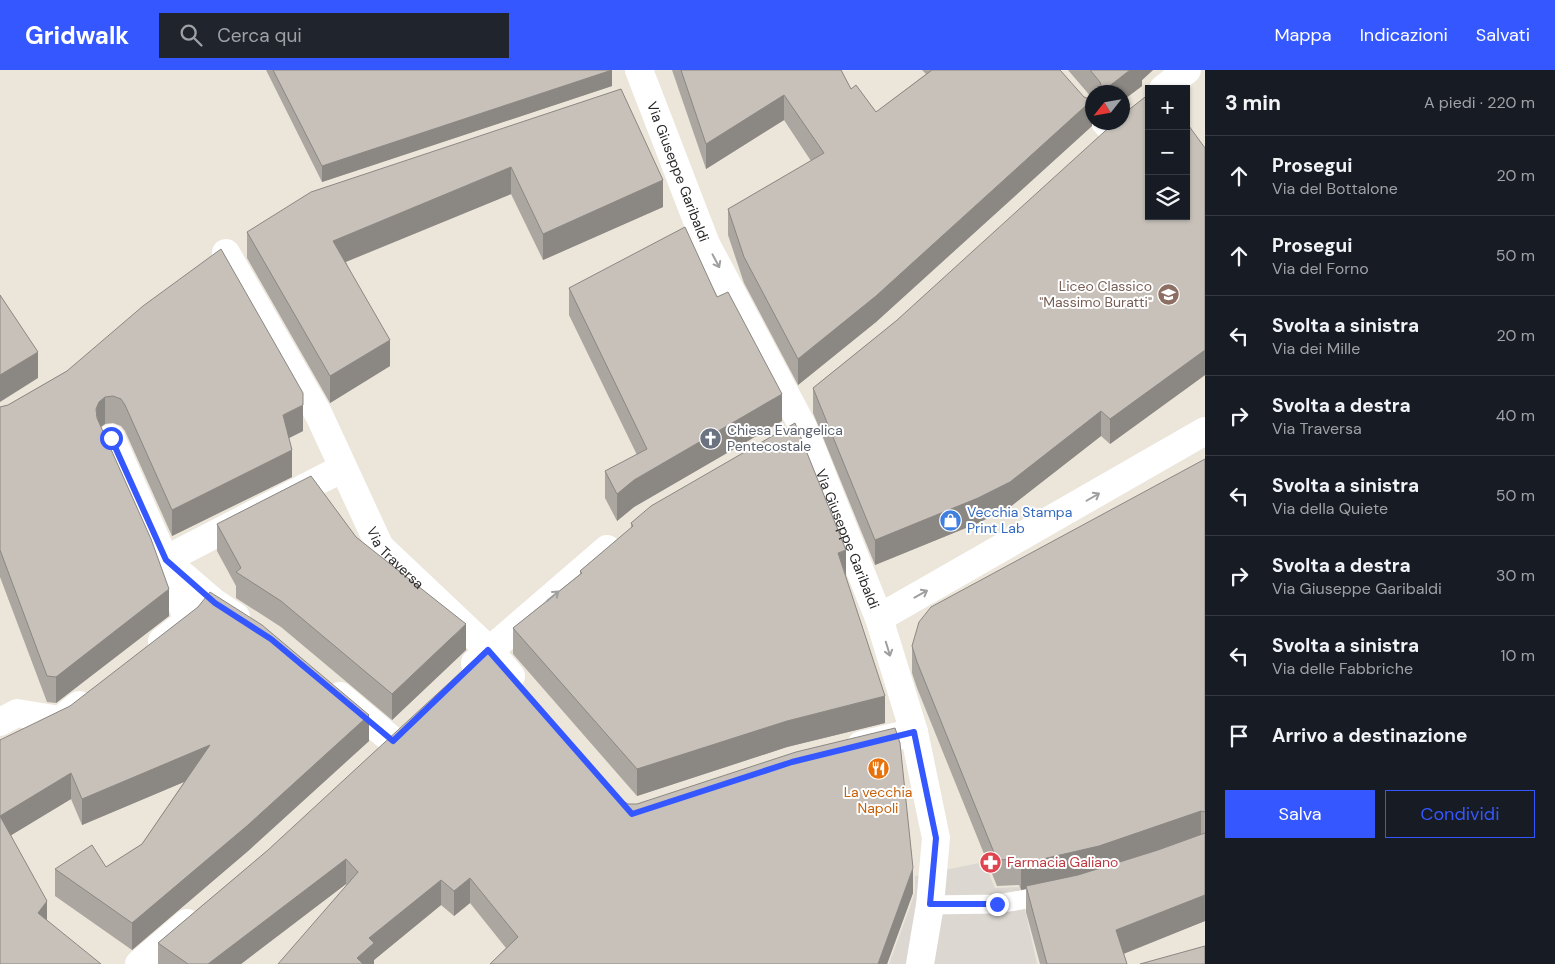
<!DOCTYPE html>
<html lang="it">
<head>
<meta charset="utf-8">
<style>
  body { margin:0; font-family:"DM Sans",sans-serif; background:#20242c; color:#f1f3f6 }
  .controls { position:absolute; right:15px; top:15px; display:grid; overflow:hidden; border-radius:0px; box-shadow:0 1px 4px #0004 }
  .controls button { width:45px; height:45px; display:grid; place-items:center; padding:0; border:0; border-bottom:1px solid #363941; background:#171b24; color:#f1f3f6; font:25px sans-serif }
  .compass { position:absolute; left:1085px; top:15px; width:45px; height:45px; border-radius:50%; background:#171b24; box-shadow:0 1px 4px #0004; rotate:239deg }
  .stop { position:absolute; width:15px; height:15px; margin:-11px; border:4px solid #3457ff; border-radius:50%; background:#fff }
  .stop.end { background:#3457ff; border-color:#fff; box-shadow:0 1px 5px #0008 }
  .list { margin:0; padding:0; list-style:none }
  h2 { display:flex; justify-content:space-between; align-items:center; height:65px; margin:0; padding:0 20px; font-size:21px }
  h2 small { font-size:16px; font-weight:400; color:#9ea1a6 }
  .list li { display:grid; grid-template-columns:32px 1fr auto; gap:15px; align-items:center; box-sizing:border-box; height:80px; padding:0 20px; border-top:1px solid #363941 }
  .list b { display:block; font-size:19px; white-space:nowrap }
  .list p { margin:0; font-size:16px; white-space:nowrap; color:#9ea1a6 }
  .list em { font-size:16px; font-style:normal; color:#9ea1a6 }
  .actions { display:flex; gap:10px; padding:15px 20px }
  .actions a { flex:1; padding:11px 0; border:1px solid #3457ff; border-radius:0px; text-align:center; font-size:18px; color:#3457ff }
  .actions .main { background:#3457ff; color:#fff }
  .icon { flex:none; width:28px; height:28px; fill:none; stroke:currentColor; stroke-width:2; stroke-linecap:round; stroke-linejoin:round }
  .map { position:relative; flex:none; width:1205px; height:894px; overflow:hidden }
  header { display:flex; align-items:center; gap:30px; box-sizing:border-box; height:70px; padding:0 25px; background:#3457ff; color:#fff }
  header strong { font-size:24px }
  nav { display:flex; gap:28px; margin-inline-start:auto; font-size:18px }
  .search { width:350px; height:45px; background:#20242c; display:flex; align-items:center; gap:12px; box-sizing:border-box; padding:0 18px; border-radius:0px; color:#9ea1a6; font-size:19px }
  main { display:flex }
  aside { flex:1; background:#171b24 }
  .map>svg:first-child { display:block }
  .plaza { fill:#dcd8d1 }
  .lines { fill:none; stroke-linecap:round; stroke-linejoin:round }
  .service { stroke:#fff; stroke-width:19 }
  .minor { stroke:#fff; stroke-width:28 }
  .wall { fill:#aba6a0 }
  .shaded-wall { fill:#8b8782 }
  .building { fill:#c7c1ba; stroke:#8b8782 }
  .oneway { stroke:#9f9f9f }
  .route { stroke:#3457ff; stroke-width:6 }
  .labels { text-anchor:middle; stroke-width:4; stroke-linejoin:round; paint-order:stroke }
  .street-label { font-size:14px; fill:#292929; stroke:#fff }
  .education-label { font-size:14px; fill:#785e54; stroke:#fff; text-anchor:end }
  .worship-label { font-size:14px; fill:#5b616d; stroke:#fff; text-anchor:start }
  .shop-label { font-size:14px; fill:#366cbe; stroke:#fff; text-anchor:start }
  .food-label { font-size:14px; fill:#c56008; stroke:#fff }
  .health-label { font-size:14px; fill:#be3a42; stroke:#fff; text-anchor:start }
</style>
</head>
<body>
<header>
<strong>Gridwalk</strong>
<div class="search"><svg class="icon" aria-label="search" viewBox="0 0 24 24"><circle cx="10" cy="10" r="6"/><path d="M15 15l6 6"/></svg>Cerca qui</div>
<nav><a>Mappa</a><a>Indicazioni</a><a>Salvati</a></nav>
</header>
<main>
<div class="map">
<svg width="1205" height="894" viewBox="0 0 1205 894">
  <rect width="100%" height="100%" fill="#ece5da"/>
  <path class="plaza" d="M984 792 995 818 1020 817 1037 894H889L915 823V806Z"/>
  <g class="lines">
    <g class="service">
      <path d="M1099 52 1108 62"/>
      <path d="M930 835 997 834 1051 825"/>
    </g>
    <g class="minor">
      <path id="s1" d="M639 0 706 174 803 357 879 548 914 662 936 768 930 835 920 894"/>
      <path d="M1163 19 1187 0"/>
      <path id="s2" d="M226 183 319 345 380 477 489 580 511 606"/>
      <path d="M111 368 165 490 188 551 162 571"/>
      <path d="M236 547 215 533 165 490 343 398"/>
      <path d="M879 548 1205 361"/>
      <path d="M475 593 607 479"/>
      <path d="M340 626 393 671"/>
      <path d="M0 652 17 643 60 650 79 635"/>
      <path d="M861 675 914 662"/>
      <path d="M139 894 187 853"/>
    </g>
  </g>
  <g class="wall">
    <path d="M266 0H612V16L322 112Z"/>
    <path d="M672 0H841L851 19 876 42 926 4 922 0H1060L1092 56 876 252 798 315 744 213 728 165V139L811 91 784 50 706 99Z"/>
    <path d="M1068 0H1153L1142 10V16L1122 31V22H1092V28Z"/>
    <path d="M621 19 663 137 543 190 511 124 346 192 390 296 330 333 247 188V162Z"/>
    <path d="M1205 78V305L1110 374 1101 366 1010 437 978 453 875 495 813 343V318L896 251Z"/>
    <path d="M569 218 717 227 782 351 634 437 617 451 605 428V401L637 385 569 245Z"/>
    <path d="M67 301 303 361 289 368 292 407 172 466 125 361 121 356 113 353 105 354 101 357 169 546 56 633 47 632 0 507V337L8 335Z"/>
    <path d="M1205 389V851L1123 883 1127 894H1040L1026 842V819L1021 820 1019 815 997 816 917 618 912 603V576Z"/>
    <path d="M631 453 846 507 885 653 787 677 637 726 513 584V558L580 504V501L631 458Z"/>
    <path d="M217 454 356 467 466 580 392 650 281 557 236 528V516L217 481Z"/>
    <path d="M0 670 369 671 248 781 132 880 55 826V799L106 797 142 774 184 712 82 755 71 729 11 765 47 850 0 894Z"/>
    <path d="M620 729 628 734 913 823 887 894H490L506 878 470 833 454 846 441 835 374 890V894L346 814 241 894H158V873L268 780Z"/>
  </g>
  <g class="shaded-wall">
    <path d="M612 0V16L322 112V96Z"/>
    <path d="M1130 0H1153L1142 10V16L1122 31V22H1103V21Z"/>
    <path d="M784 25V50L706 99V74Z"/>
    <path d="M1092 30V56L876 252 798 315V289Z"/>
    <path d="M511 97V124L333 197V171Z"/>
    <path d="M663 110V137L543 190V164Z"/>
    <path d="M390 270V296L330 333V306Z"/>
    <path d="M1205 280V305L1110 374V349Z"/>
    <path d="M38 282V308L0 332V305Z"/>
    <path d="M782 324V351L634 437 617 451V424L634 410Z"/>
    <path d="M105 327V354L99 358 96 339 99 332Z"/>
    <path d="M303 335V361L283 371V345Z"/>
    <path d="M1101 341V366L1010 437 978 453 875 495V470Z"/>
    <path d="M292 380V407L172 466V440Z"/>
    <path d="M846 480V507L838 483Z"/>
    <path d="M169 519V546L56 633V607Z"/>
    <path d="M466 554V580L392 650V624Z"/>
    <path d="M885 626V653L787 677 637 726V699L787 651Z"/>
    <path d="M369 645V671L248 781 132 880V853Z"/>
    <path d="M210 675V701L82 755V729Z"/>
    <path d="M71 703V729L0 772V746Z"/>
    <path d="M1201 741V767L1099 803 1026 816V819L1021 820V794Z"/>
    <path d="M346 789V814L241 894H208Z"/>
    <path d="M913 798V823L887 894H878Z"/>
    <path d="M470 808V833L454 846V821Z"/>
    <path d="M441 810V835L374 890V894H357V888L369 868Z"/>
    <path d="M1205 825V851L1116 887V860Z"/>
    <path d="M47 831V857L38 843Z"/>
  </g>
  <g class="building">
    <path d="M273 0H612L322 96Z"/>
    <path d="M681 0H841L851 19 856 15 876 42 932 0H1060L1084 27 1092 30 876 226 798 289 744 187 728 139 824 83 784 25 706 74Z"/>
    <path d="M1090 0H1130L1103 21 1100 12Z"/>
    <path d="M621 19 663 110 543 164 511 97 333 171 390 270 330 306 247 162 311 122Z"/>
    <path d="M1149 24V146H1186V52L1205 78V280L1110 349 1101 341 1010 412 978 428 875 470 813 318 896 251 1115 52H1122V46L1131 38Z"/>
    <path d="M685 157 717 227 728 222 782 324 634 410 617 424 605 401 647 379 569 218Z"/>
    <path d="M221 179 303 323V335L283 345 292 380 172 440 125 335 121 329 113 326 105 327 99 332 96 339 97 348 151 469 169 519 56 607 47 606 0 480V337L8 335 67 301 143 236Z"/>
    <path d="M0 225 38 282 0 305Z"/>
    <path d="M795 353 846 480 838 483 885 626 787 651 637 699 513 558 582 503 580 501 633 456 631 453 651 436Z"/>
    <path d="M1205 389V742L1201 741 1099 776 1021 794 1019 789 997 790 917 592 912 576 919 552 931 537Z"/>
    <path d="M311 406 356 467 466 554 392 624 281 531 236 502 241 498 217 454Z"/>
    <path d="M210 522 262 555 369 645 248 755 132 853 55 799 92 775 106 797 142 774 210 675 82 729 71 703 0 746 47 831 38 843 101 894H0V670L70 636 198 537Z"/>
    <path d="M488 577 620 729 628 734H637L796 682 895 658 900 673 913 798 878 894H490L518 867 470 808 454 821 441 810 369 868 374 873 357 888 363 894H278L358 802 346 789 208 894H188L158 873 268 780Z"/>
    <path d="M1205 763V825L1116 860 1127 894H1047L1026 816 1078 805 1158 780Z"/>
    <path d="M1205 876V894H1140Z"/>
  </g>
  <defs><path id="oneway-shaft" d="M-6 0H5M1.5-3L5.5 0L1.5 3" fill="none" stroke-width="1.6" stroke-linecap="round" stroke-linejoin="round" transform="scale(1.25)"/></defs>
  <g class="oneway">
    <use href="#oneway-shaft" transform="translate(716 191) rotate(62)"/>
    <use href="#oneway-shaft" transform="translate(1093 427) rotate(-30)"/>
    <use href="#oneway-shaft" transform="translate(921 524) rotate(-29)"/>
    <use href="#oneway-shaft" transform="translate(553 526) rotate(-40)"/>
    <use href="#oneway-shaft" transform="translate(888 579) rotate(73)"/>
  </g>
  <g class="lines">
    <path class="route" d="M111 368 166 490 215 533 271 569 393 671 488 580 632 744 792 692 914 662 936 768 930 834H997"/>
  </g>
  <defs>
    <symbol id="school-disc" viewBox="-11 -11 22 22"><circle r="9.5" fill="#8d6e63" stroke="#fff"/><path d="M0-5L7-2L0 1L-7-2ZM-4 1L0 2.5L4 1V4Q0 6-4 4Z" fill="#fff"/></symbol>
    <symbol id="church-disc" viewBox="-11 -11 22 22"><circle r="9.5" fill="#6b7280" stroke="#fff"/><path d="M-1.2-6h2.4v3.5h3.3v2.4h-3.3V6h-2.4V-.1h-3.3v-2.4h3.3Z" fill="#fff"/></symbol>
    <symbol id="shop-disc" viewBox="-11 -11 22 22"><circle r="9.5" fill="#3f7fe0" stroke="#fff"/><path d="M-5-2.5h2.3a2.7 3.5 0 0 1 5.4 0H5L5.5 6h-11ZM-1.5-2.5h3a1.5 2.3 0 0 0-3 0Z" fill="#fff"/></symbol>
    <symbol id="restaurant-disc" viewBox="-11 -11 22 22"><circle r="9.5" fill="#e8710a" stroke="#fff"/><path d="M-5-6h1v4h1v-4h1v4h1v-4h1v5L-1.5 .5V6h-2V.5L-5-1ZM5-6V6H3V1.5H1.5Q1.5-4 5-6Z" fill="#fff"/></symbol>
    <symbol id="pharmacy-disc" viewBox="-11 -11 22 22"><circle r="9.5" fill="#e0444e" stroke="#fff"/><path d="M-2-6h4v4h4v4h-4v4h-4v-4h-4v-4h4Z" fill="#fff"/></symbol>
  </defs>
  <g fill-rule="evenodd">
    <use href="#school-disc" x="1156" y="212" width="25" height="25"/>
    <use href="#church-disc" x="698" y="356" width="25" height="25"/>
    <use href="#shop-disc" x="938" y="438" width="25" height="25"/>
    <use href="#restaurant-disc" x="866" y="686" width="25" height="25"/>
    <use href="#pharmacy-disc" x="978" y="780" width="25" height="25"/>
  </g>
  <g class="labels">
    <g class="street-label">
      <text dy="5" stroke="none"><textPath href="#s1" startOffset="109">Via Giuseppe Garibaldi</textPath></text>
      <text dy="5" stroke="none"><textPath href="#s1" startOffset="514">Via Giuseppe Garibaldi</textPath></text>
      <text dy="5" stroke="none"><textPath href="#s2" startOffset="350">Via Traversa</textPath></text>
    </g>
    <g class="education-label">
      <text x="1152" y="221">Liceo Classico<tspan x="1152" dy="16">"Massimo Buratti"</tspan></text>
    </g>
    <g class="worship-label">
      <text x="727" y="365">Chiesa Evangelica<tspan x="727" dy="16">Pentecostale</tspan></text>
    </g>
    <g class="shop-label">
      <text x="967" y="447">Vecchia Stampa<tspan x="967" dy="16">Print Lab</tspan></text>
    </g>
    <g class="food-label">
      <text x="878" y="727">La vecchia<tspan x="878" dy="16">Napoli</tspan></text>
    </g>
    <g class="health-label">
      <text x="1007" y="797">Farmacia Galiano</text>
    </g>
  </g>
</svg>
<div class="controls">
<button>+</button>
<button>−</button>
<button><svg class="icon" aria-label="layers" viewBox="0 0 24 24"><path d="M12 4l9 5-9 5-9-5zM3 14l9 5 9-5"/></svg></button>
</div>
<svg class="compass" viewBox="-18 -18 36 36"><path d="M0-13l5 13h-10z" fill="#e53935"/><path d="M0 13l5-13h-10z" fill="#9ea1a6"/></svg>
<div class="stop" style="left:111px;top:368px"></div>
<div class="stop end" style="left:997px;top:834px"></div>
</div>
<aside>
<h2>3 min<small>A piedi · 220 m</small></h2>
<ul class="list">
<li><svg class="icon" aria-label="ahead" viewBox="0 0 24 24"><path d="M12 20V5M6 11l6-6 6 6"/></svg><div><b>Prosegui</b><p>Via del Bottalone</p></div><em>20 m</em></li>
<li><svg class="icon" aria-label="ahead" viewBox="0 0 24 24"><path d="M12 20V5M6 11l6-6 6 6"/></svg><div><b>Prosegui</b><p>Via del Forno</p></div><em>50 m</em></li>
<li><svg class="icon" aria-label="left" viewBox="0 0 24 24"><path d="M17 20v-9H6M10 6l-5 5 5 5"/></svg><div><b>Svolta a sinistra</b><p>Via dei Mille</p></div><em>20 m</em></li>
<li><svg class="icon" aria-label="right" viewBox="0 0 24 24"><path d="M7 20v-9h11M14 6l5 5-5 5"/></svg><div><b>Svolta a destra</b><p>Via Traversa</p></div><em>40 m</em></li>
<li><svg class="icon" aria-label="left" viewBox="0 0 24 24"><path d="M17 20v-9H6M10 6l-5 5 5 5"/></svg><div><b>Svolta a sinistra</b><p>Via della Quiete</p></div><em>50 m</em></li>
<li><svg class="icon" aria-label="right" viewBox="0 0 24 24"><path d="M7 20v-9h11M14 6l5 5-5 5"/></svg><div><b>Svolta a destra</b><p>Via Giuseppe Garibaldi</p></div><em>30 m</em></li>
<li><svg class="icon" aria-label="left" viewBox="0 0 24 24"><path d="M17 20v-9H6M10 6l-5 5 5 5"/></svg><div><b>Svolta a sinistra</b><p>Via delle Fabbriche</p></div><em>10 m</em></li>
<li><svg class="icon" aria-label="arrive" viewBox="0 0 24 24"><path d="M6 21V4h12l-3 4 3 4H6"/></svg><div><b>Arrivo a destinazione</b></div></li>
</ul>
<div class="actions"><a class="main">Salva</a><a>Condividi</a></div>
</aside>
</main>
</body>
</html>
